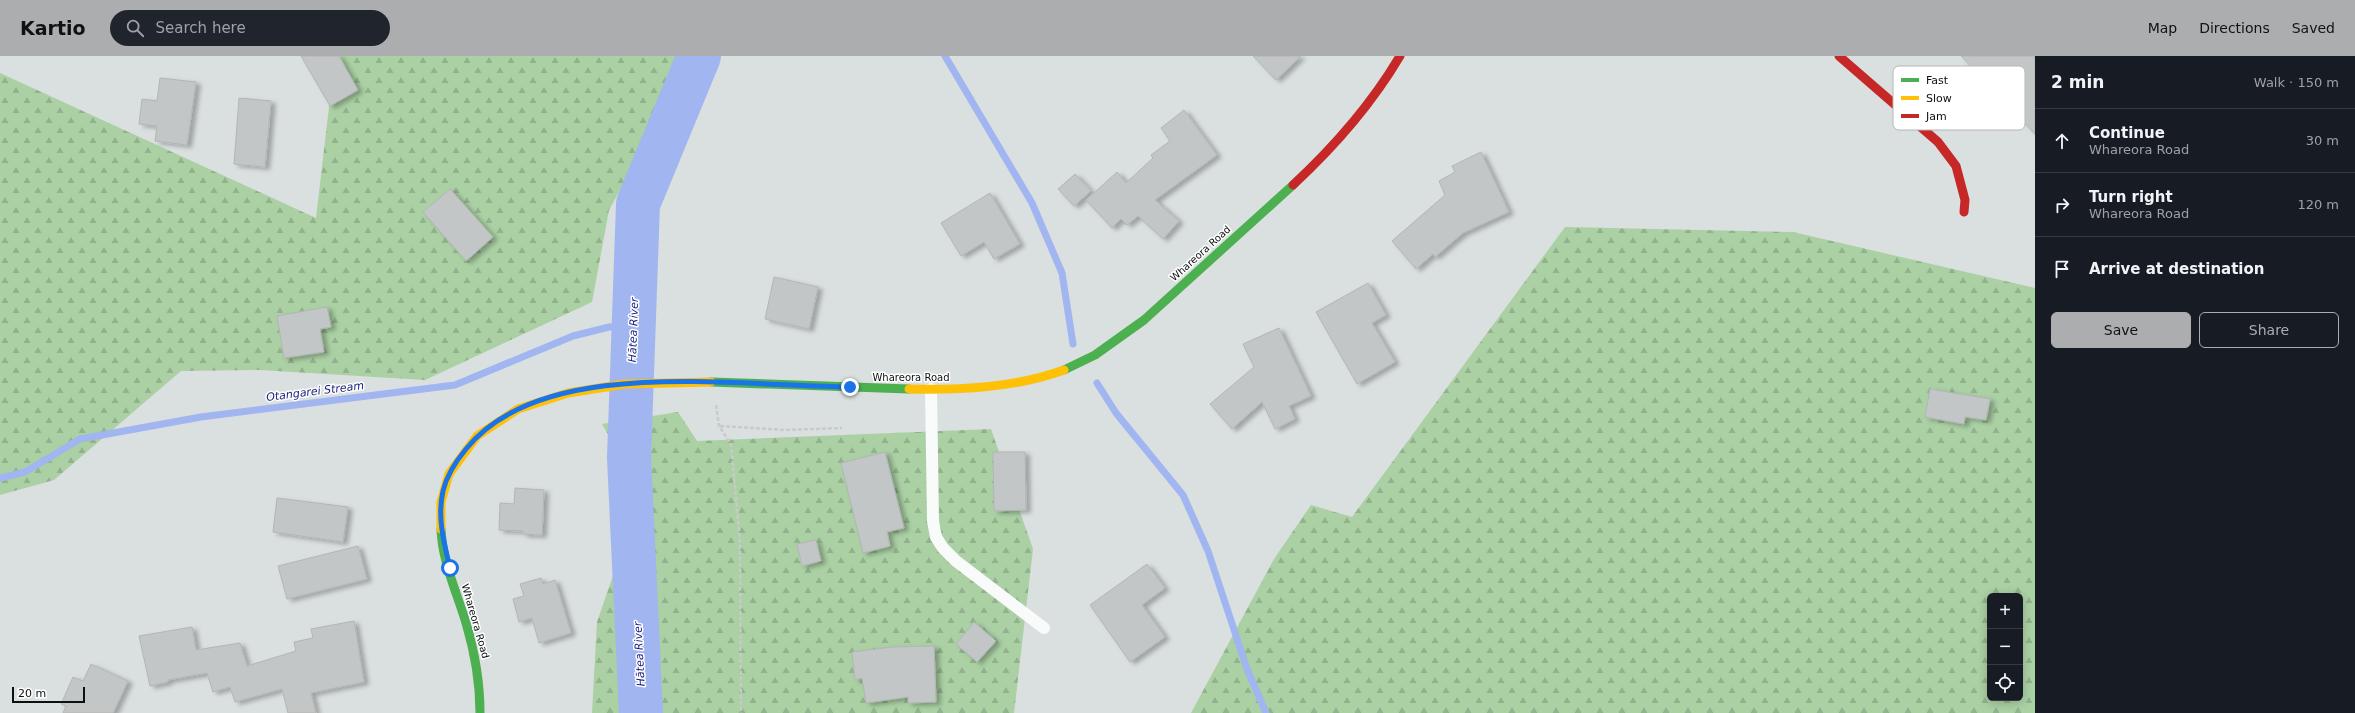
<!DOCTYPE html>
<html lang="en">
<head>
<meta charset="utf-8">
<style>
  body { margin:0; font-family:"DejaVu Sans",sans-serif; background:#20242c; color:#f1f3f6 }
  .controls { position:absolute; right:12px; bottom:12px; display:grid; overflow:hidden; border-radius:6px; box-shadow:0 2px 10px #0003 }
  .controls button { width:36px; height:36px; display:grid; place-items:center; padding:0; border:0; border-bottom:1px solid #363941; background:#171b24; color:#f1f3f6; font:20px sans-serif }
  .scale { position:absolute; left:12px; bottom:10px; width:73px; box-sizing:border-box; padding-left:4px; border:2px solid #0d1010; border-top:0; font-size:11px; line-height:14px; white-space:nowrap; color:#0d1010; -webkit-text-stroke:3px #fff; paint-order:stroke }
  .stop { position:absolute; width:12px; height:12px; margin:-9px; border:3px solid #1a73e8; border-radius:50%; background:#fff }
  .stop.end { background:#1a73e8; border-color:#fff; box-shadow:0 1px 4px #0008 }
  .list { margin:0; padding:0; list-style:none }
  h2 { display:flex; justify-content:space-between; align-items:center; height:52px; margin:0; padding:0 16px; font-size:17px }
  h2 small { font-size:13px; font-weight:400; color:#9ea1a6 }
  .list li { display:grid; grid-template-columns:26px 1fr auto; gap:12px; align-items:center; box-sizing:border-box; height:64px; padding:0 16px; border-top:1px solid #363941 }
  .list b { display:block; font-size:15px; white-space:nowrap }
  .list p { margin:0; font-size:13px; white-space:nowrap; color:#9ea1a6 }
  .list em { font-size:13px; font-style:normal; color:#9ea1a6 }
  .actions { display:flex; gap:8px; padding:12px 16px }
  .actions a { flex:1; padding:9px 0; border:1px solid #abadaf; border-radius:6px; text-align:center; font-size:14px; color:#abadaf }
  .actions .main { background:#abadaf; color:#111 }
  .icon { flex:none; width:22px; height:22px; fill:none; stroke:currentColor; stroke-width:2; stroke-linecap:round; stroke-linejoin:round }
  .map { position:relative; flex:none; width:2035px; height:657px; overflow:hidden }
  header { display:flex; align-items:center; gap:24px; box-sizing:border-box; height:56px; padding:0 20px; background:#abadaf; color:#111 }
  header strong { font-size:19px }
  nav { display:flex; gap:22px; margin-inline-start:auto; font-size:14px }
  .search { width:280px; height:36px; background:#20242c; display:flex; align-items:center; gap:10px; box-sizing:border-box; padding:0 14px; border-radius:22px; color:#9ea1a6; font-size:15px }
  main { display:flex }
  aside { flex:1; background:#171b24 }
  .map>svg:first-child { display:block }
  .forest { fill:url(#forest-firs); fill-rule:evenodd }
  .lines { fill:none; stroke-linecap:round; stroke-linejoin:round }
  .stream { stroke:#a1b5f1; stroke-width:7 }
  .river { stroke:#a1b5f1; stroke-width:44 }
  .building { fill:#c3c6c6; stroke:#b2b6b5; filter:url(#shadow) }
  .path { stroke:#c9caca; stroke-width:2.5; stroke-dasharray:4 2; stroke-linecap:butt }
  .lane { stroke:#f9fafa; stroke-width:12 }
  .fast { stroke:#4caf50; stroke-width:9 }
  .slow { stroke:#ffc107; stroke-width:9 }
  .jam { stroke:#c62828; stroke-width:9 }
  .route { stroke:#1a73e8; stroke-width:5 }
  .labels { text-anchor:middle; stroke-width:3; stroke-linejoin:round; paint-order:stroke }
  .street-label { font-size:10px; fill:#0d1010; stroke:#fff }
  .water-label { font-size:11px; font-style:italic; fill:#171c7d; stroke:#fff }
  .key { fill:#fff; stroke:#b6b7b7; stroke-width:1 }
  .key-label { font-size:11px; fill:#0d1010 }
</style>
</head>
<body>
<header>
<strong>Kartio</strong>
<div class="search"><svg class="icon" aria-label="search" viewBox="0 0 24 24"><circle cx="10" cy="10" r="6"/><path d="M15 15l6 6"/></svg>Search here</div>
<nav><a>Map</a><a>Directions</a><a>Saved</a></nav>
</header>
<main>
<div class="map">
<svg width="2035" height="657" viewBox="0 0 2035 657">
  <defs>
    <pattern id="forest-firs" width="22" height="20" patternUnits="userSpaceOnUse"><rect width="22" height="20" fill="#aad0a4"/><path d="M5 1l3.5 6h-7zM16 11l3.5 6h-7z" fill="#91b28c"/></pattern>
    <filter id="shadow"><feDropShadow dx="4.5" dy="2.5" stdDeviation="2" flood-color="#0004"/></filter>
  </defs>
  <rect width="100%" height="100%" fill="#dadfdf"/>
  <g class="forest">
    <path d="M335 0H710L670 44 609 154 592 246 425 324 260 314 181 315 54 424 0 439V17L316 162Z"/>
    <path d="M1565 171 1793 176 2035 232V657H1191L1274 503 1311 449 1352 461ZM1990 540H2020V642H1990Z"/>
    <path d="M678 356 697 385 991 373 1033 493 1014 657H592L597 566 615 514 611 384 602 368Z"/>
  </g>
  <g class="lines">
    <g class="stream">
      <path d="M945 0 1032 147 1062 217 1073 288"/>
      <path d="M1097 327 1116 357 1183 439 1208 495 1247 613 1266 657"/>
      <path d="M0 422 25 416 80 383 201 361 455 329 573 280 609 271 633 270"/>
    </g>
    <path class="river" d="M641 657 629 402 638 148 699 0"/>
  </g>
  <g class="building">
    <path d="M301 0H339L358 34 330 50Z"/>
    <path d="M1253 0H1301L1276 24Z"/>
    <path d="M1961 0H2035V78Z"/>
    <path d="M160 22 196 26 187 89 155 85 157 70 139 68 142 43 157 45Z"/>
    <path d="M239 42 271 45 265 111 234 108Z"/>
    <path d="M1184 54 1217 99 1155 144 1179 165 1163 183 1138 160 1127 169 1121 163 1112 172 1086 144 1117 116 1126 127 1153 102 1151 99 1170 85 1161 72Z"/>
    <path d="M1481 96 1509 156 1463 177 1435 201 1433 198 1416 213 1392 185 1445 139 1439 125 1455 116 1452 110Z"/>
    <path d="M1075 118 1091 135 1074 150 1058 133Z"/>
    <path d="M450 133 493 181 466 205 423 156Z"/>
    <path d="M990 137 1020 188 994 203 984 186 961 200 941 167Z"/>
    <path d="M774 221 818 231 809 273 765 263Z"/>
    <path d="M1368 227 1386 259 1372 267 1395 306 1357 328 1316 256Z"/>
    <path d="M327 251 331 271 320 273 324 296 284 302 277 260Z"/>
    <path d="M1279 272 1311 340 1289 350 1295 363 1275 373 1262 346 1232 373 1210 348 1254 311 1243 288Z"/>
    <path d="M1930 333 1990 343 1986 364 1965 361 1964 368 1925 361Z"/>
    <path d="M885 396 904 472 887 476 890 490 863 497 841 407Z"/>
    <path d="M993 396H1025L1026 454 994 455Z"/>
    <path d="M515 432 544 434 542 479 523 478V475L499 474 500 447 514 448Z"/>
    <path d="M277 442 348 451 343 486 273 476Z"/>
    <path d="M816 484 821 505 802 510 797 488Z"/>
    <path d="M358 490 367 523 287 543 278 510Z"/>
    <path d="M1147 508 1165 532 1142 549 1165 581 1130 606 1090 549Z"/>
    <path d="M541 522 543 528 555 524 571 577 539 587 532 562 519 566 513 543 524 540 520 528Z"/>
    <path d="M354 565 364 626 311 637 316 657H288L282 633 235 646 230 631 213 636 207 617 168 624V626L150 630 139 580 192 571 196 594 240 587 247 610 296 595 294 586 313 582 311 573Z"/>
    <path d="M974 566 996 585 977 606 956 588Z"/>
    <path d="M934 590 936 646 908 647V641L866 647 862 622 855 624 852 596 892 591Z"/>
    <path d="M91 608 128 625 113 657H63L66 650 61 648 73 621 83 625Z"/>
  </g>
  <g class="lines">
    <g class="path">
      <path d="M716 349 719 370 731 388 740 487 741 657"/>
      <path d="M720 370 784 374 842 372"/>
    </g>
    <path class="lane" d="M931 333 933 465 936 481 943 492 956 505 1044 572"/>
    <g class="fast">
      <path d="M1064 314 1095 299 1144 264 1293 129"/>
      <path d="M711 326 909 333"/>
      <path d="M441 473C442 505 457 537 466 567 475 597 480 625 480 657"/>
    </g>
    <g class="slow">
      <path d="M909 333C961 334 1014 332 1064 314"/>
      <path d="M441 473V446L449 418 477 380 518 353 568 337 625 328 711 326"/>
    </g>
    <g class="jam">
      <path d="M1839 0 1938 86 1956 110 1965 144 1964 156"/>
      <path d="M1293 129C1335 90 1371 49 1400 0"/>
    </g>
  </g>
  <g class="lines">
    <path class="route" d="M450 512C444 487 437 461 443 435 447 418 456 405 466 393 542 298 742 331 850 331"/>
  </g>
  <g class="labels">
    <g class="street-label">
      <text transform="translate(1200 197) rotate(-42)" y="4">Whareora Road</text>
      <text x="911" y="325">Whareora Road</text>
      <text transform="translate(476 565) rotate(74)" y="4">Whareora Road</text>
    </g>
    <g class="water-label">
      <text transform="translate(633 274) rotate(-88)" y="4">Hātea River</text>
      <text transform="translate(315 335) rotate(-7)" y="4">Otangarei Stream</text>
      <text transform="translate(639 598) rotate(-93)" y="4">Hātea River</text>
    </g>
  </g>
  <rect x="1893" y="10" width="132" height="64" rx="6" class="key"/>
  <rect x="1901" y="22" width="18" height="4" fill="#4caf50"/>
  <rect x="1901" y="40" width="18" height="4" fill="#ffc107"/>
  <rect x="1901" y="58" width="18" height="4" fill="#c62828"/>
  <g class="key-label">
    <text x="1926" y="28">Fast</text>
    <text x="1926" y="46">Slow</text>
    <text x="1926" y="64">Jam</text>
  </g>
</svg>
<div class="controls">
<button>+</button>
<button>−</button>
<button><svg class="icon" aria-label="locate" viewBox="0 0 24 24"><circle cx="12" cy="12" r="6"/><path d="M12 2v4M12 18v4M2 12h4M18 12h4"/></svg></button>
</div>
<div class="scale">20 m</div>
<div class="stop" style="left:450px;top:512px"></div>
<div class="stop end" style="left:850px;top:331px"></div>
</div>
<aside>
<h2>2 min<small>Walk · 150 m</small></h2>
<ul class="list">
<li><svg class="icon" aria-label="ahead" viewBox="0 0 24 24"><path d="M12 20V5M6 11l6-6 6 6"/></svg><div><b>Continue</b><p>Whareora Road</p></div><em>30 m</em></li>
<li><svg class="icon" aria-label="right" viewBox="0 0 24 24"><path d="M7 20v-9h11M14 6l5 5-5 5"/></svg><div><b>Turn right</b><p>Whareora Road</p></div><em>120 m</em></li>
<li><svg class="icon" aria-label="arrive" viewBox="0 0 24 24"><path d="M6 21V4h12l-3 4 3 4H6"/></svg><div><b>Arrive at destination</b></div></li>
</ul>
<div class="actions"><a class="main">Save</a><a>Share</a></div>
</aside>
</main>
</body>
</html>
